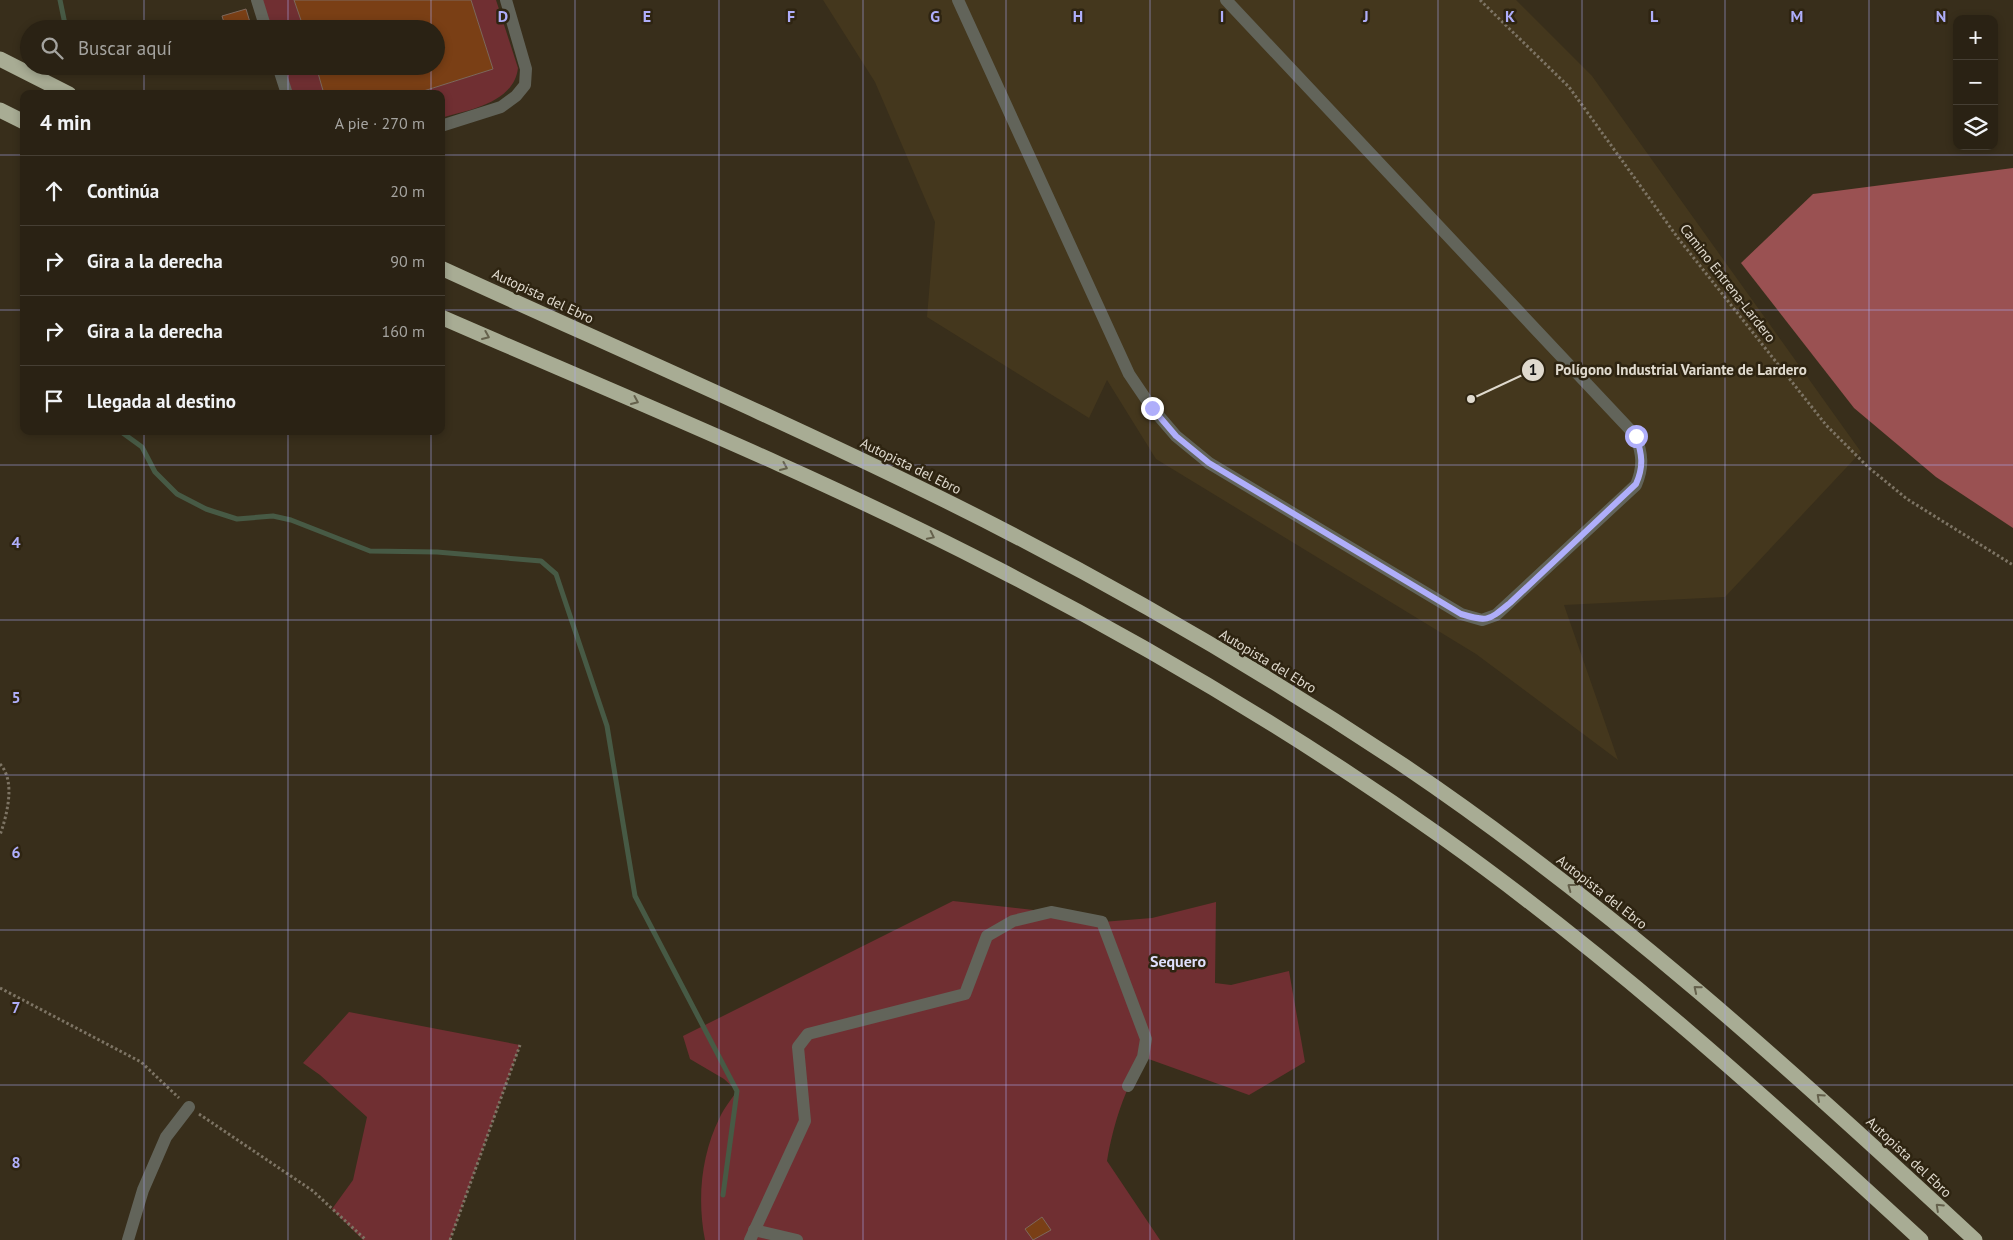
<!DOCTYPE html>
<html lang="es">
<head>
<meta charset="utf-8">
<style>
  body { margin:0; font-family:"PT Sans",sans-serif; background:#322a1d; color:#f1f3f6 }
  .controls { position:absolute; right:15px; top:15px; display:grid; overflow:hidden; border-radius:10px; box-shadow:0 2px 8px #0003 }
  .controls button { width:45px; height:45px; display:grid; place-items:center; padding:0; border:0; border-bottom:1px solid #463f34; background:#2a2214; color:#f1f3f6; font:25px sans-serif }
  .stop { position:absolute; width:15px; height:15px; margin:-11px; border:4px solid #afaefa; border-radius:50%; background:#fff }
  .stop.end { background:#afaefa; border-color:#fff; box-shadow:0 1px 5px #0008 }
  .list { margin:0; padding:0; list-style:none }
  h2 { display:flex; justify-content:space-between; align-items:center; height:65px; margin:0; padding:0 20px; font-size:21px }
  h2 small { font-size:16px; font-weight:400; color:#a5a4a0 }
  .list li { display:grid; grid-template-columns:32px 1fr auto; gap:15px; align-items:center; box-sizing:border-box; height:70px; padding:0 20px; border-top:1px solid #463f34 }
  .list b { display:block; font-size:19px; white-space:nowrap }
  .list em { font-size:16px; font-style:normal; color:#a5a4a0 }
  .icon { flex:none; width:28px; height:28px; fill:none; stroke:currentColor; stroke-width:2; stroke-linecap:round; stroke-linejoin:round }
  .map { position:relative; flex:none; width:2013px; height:1240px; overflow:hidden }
  .search { position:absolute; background:#2a2214; box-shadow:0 2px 8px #0003; left:20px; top:20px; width:425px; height:55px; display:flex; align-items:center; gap:12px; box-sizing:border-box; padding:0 18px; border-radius:28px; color:#a5a4a0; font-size:19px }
  .panel { position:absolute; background:#2a2214; box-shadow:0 2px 8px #0003; left:20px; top:90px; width:425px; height:345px; border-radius:10px }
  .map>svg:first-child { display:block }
  .built { fill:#44371d }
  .green { fill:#702f32 }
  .forest { fill:#9a5152 }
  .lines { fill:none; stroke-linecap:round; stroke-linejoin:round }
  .stream { stroke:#475a45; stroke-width:5 }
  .building { fill:#7a3f15; stroke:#7e685c }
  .path { stroke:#7d7464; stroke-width:3; stroke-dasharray:2.5 2.5; stroke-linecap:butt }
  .minor { stroke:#62645a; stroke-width:12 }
  .highway { stroke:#a8ac94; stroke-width:15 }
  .oneway { stroke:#65614c }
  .route { stroke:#afaefa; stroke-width:6 }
  .grid { fill:none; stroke:#afaefa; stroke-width:1; stroke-opacity:0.55 }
  .labels { text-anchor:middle; stroke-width:5; stroke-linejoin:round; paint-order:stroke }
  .street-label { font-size:14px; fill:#e0dace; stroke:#2e2411 }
  .quarter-label { font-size:16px; font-weight:bold; fill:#dedffc; stroke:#2e2411 }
  .grid-label { font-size:16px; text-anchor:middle; font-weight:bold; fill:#afaefa; stroke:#2e2411; stroke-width:5; stroke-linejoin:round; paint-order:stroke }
  .leader { fill:none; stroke:#e0dace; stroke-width:2 }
  .callout-dot { fill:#e0dace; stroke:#2e2411; stroke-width:2 }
  .mark-label { font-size:15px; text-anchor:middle; font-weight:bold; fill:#111 }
  .callout-label { font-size:15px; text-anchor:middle; font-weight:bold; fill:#e0dace; stroke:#2e2411; stroke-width:5; stroke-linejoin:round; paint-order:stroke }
</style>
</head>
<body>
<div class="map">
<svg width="2013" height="1240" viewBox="0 0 2013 1240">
  <rect width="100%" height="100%" fill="#382e1b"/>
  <path class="built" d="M823 0H1516L1592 76 1861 452 1725 597 1564 605 1618 760 1476 654 1156 459 1107 380 1089 418 927 317 935 222 875 82Z"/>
  <g class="green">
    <path d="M261 0H294L304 29H270Z"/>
    <path d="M471 0H496L518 68C514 103 469 110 441 118V94H414L493 69Z"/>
    <path d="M282 66H316L324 94H291Z"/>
    <path d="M953 901 1051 912 1102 922 1152 918 1216 902 1215 983 1231 985 1289 971 1305 1062 1249 1095 1143 1057C1124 1093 1114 1121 1107 1161L1160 1240H705C697 1199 701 1155 720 1117 724 1108 731 1100 737 1091L724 1079 690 1059 683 1036Z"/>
    <path d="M349 1012 520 1045 450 1240H363L332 1209 353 1180 367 1117 320 1075 303 1063Z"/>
  </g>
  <path class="forest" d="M2013 168V528L1936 477 1854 408 1741 263 1813 194Z"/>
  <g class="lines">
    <g class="stream">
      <path d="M60 0 66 29"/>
      <path d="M120 431 142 447 155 472 177 494 206 509 237 519 273 516 291 520 370 551 437 552 541 561 556 574 607 726 635 896 737 1091 723 1195"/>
    </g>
  </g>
  <g class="building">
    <path d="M294 0H471L493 69 414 94H324L316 66H436V29H304Z"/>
    <path d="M246 9 252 29H226L222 16Z"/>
    <path d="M1042 1217 1051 1230 1033 1240 1025 1229Z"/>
  </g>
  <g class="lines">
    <g class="path">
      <path d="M1480 0 1569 87 1678 238 1826 425 1868 467 1907 499 2013 565"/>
      <path d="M0 764C16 781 7 815 0 835"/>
      <path d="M0 988 141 1062 179 1098"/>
      <path d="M199 1114 313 1191 366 1240"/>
      <path d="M450 1240 520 1045"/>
    </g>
    <g class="minor">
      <path d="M257 0 266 29"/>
      <path d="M958 0 1129 374 1152 408 1176 436 1209 463 1461 614 1482 620 1496 615 1636 485C1644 466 1642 454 1636 436L1226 0"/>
      <path d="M278 66 287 94"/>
      <path d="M441 126 501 107 516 96 525 85 526 69 506 0"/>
      <path d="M754 1230 797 1240"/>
      <path d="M128 1240 143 1190 166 1137 189 1107"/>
      <path d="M750 1240 805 1121 798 1047 808 1034 965 994 987 936 1013 921 1051 912 1102 922 1146 1039 1143 1057 1128 1086"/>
    </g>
    <g class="highway">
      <path d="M0 59 69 94"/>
      <path d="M0 110 24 122"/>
      <path d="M441 268C605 343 771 415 934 495 1095 574 1253 665 1403 765 1609 904 1793 1071 1975 1240"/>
      <path d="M441 317C627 398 816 475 996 568 1150 647 1301 737 1442 837 1612 958 1767 1098 1921 1240"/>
    </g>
  </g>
  <defs><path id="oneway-chevron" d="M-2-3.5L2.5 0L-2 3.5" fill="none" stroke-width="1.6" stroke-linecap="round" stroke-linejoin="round" transform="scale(1.25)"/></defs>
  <g class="oneway">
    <use href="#oneway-chevron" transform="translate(486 336) rotate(23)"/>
    <use href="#oneway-chevron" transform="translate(635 401) rotate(24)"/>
    <use href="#oneway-chevron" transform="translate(784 467) rotate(24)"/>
    <use href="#oneway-chevron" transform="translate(931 536) rotate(26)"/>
    <use href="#oneway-chevron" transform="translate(1571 887) rotate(-143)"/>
    <use href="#oneway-chevron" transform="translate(1697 989) rotate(-140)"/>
    <use href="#oneway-chevron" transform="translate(1820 1097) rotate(-138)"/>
    <use href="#oneway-chevron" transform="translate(1939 1207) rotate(-137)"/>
  </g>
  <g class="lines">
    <path class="route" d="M1152 408 1176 436 1209 463 1461 614C1488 622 1488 621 1510 603L1636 484C1644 466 1642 454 1636 436"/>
  </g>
  <path class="grid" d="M144 0V29M288 0V29M431 0V29M575 0V1240M719 0V1240M863 0V1240M1006 0V1240M1150 0V1240M1294 0V1240M1438 0V1240M1582 0V1240M1725 0V1240M1869 0V1240M144 66V94M288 66V94M431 66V94M0 155H24M441 155H2013M0 310H24M441 310H2013M144 431V1240M288 431V1240M431 431V1240M0 465H2013M0 620H2013M0 775H2013M0 930H2013M0 1085H2013"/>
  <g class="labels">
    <g class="street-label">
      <text transform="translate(1728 283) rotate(52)" y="5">Camino Entrena-Lardero</text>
      <text transform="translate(543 296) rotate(25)" y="5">Autopista del Ebro</text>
      <text transform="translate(911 466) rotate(26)" y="5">Autopista del Ebro</text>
      <text transform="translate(1268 661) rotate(31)" y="5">Autopista del Ebro</text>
      <text transform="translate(1602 892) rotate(38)" y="5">Autopista del Ebro</text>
      <text transform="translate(1909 1157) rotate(43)" y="5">Autopista del Ebro</text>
    </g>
    <g class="quarter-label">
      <text x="1178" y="967">Sequero</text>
    </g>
  </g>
  <g class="grid-label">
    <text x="503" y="22">D</text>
    <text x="647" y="22">E</text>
    <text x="791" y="22">F</text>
    <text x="935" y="22">G</text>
    <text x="1078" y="22">H</text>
    <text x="1222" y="22">I</text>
    <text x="1366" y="22">J</text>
    <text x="1510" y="22">K</text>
    <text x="1654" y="22">L</text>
    <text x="1797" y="22">M</text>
    <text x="1941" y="22">N</text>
    <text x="16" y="548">4</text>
    <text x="16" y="703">5</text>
    <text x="16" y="858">6</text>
    <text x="16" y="1013">7</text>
    <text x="16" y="1168">8</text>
  </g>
  <path class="leader" d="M1471 399L1533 370"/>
  <g class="callout-dot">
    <circle cx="1471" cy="399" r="5"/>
    <circle cx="1533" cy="370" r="12"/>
  </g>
  <g class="mark-label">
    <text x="1533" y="375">1</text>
  </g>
  <g class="callout-label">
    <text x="1681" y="375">Polígono Industrial Variante de Lardero</text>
  </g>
</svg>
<div class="controls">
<button>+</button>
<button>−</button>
<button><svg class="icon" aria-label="layers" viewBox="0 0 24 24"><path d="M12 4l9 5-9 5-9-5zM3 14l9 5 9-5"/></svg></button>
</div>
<div class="stop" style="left:1636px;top:436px"></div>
<div class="stop end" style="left:1152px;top:408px"></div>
<div class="search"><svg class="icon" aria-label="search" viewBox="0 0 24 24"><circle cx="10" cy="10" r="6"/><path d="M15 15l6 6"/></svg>Buscar aquí</div>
<section class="panel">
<h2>4 min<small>A pie · 270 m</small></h2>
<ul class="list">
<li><svg class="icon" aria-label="ahead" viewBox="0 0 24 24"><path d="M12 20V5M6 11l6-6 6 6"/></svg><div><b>Continúa</b></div><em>20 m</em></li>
<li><svg class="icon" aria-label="right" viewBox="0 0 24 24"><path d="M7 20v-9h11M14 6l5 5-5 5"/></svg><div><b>Gira a la derecha</b></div><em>90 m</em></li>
<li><svg class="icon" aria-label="right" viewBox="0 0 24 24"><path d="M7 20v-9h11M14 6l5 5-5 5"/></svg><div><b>Gira a la derecha</b></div><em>160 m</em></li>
<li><svg class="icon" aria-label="arrive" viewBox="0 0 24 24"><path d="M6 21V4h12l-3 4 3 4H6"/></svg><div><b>Llegada al destino</b></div></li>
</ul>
</section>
</div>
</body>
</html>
